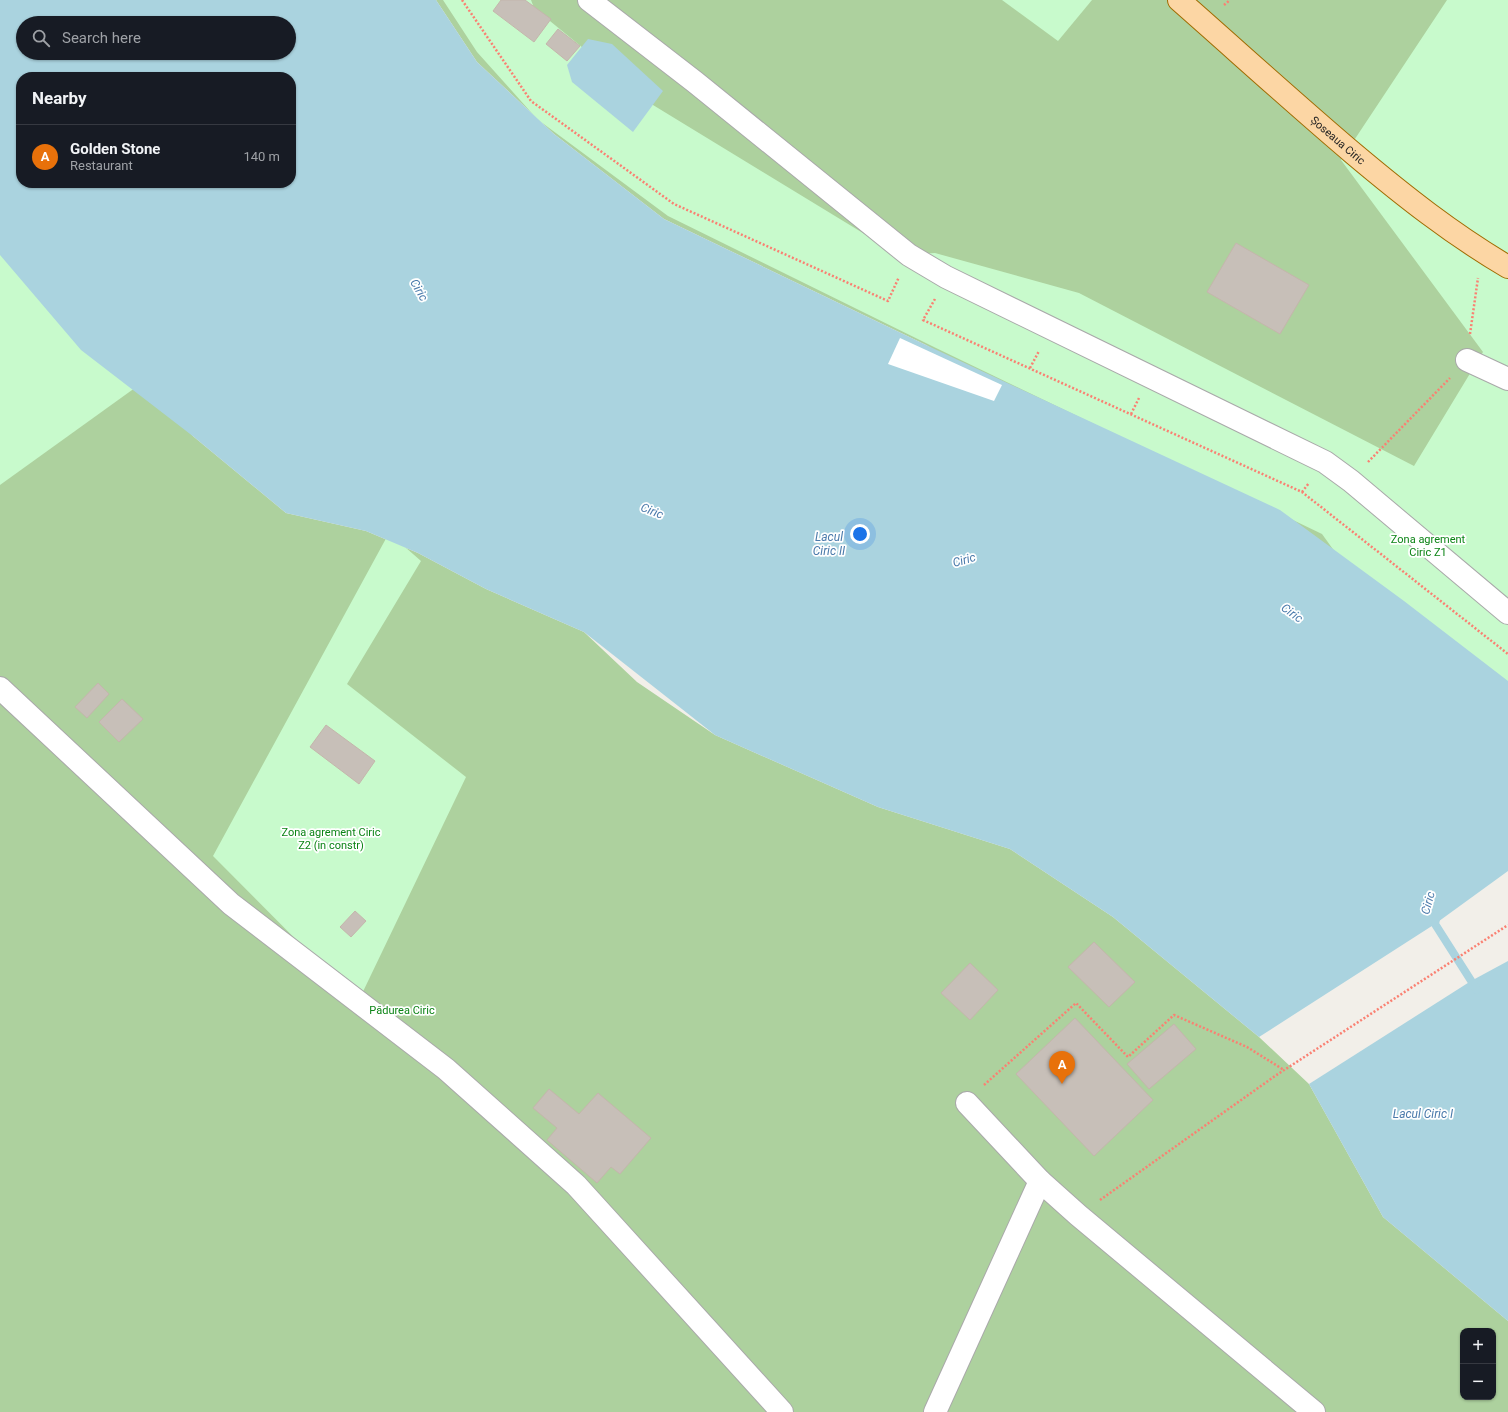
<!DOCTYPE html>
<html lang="en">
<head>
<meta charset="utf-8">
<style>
  body { margin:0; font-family:Roboto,sans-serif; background:#20242c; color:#f1f3f6 }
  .controls { position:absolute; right:12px; bottom:12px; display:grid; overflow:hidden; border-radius:8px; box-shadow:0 1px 3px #0004 }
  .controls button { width:36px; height:36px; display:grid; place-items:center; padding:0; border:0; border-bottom:1px solid #363941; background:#171b24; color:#f1f3f6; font:20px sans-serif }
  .you { position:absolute; left:860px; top:534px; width:14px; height:14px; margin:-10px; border:3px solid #fff; border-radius:50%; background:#1a73e8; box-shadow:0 0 0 6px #1a73e833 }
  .badge { display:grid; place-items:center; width:26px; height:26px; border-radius:50%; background:#d40000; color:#fff; font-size:13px; font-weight:700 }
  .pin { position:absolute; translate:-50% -33px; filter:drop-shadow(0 1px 2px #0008) }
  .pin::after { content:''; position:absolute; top:21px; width:14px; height:12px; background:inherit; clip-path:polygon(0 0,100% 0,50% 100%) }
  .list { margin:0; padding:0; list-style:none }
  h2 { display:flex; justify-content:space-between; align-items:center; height:52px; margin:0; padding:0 16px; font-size:17px }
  h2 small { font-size:13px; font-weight:400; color:#9ea1a6 }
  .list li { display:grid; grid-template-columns:26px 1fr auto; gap:12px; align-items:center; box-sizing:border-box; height:64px; padding:0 16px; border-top:1px solid #363941 }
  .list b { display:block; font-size:15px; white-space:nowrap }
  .list p { margin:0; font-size:13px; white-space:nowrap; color:#9ea1a6 }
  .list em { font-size:13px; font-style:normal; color:#9ea1a6 }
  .icon { flex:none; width:22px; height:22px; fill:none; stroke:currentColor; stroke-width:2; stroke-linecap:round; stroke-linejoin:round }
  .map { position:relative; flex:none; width:1508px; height:1412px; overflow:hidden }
  .search { position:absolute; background:#171b24; box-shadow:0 1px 3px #0004; left:16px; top:16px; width:280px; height:44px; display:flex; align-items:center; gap:10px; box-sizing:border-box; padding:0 14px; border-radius:22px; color:#9ea1a6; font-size:15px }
  .panel { position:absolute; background:#171b24; box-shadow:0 1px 3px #0004; left:16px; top:72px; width:280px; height:116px; border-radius:16px }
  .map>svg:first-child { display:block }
  .forest { fill:#add19e; fill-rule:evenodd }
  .park { fill:#c8facc }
  .water { fill:#aad3df; fill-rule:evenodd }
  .pier { fill:#fff }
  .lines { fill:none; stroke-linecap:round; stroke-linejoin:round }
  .stream { stroke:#aad3df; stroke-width:8 }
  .building { fill:#c7bfb8; stroke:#c4b6ab }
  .minor-casing { stroke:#a9a9a9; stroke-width:24 }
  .major-casing { stroke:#a06b00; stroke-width:24 }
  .path { stroke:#fa8072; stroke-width:2.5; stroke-dasharray:2 2; stroke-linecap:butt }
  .minor { stroke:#fff; stroke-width:22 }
  .major { stroke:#fcd6a4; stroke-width:22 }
  .labels { text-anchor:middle; stroke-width:3.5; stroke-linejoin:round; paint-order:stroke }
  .street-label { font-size:11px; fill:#222; stroke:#fff }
  .park-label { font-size:11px; fill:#0c8416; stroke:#fff }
  .water-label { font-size:12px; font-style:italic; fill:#4a7aab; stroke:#fff }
</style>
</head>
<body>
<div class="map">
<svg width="1508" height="1412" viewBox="0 0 1508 1412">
  <rect width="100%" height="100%" fill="#f2efe9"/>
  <g class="forest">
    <path d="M436 0H1508V681L926 345 664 219 554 134 477 62Z"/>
    <path d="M0 255 194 437 286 513 366 531 418 553 486 589 584 632 637 682 715 735 878 807 1010 849 1113 917 1259 1037 1309 1084 1383 1217 1508 1321V1412H0ZM1463 1331H1493V1397H1463Z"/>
  </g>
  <g class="park">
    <path d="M443 0H531L534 8 653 105 899 255 935 253 1079 293 1414 466 1483 352 1341 160 1447 0H1508V792L1322 534 936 348 668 216 537 119 477 52Z"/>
    <path d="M1002 0H1092L1058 41Z"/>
    <path d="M0 212 139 385 0 485Z"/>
    <path d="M389 533 421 561 347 684 466 777 358 1002 213 856Z"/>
  </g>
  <g class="water">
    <path d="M0 0H436L477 62 554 134 664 219 926 345 1280 510 1404 601 1508 681V871L1435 924 1259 1037 1113 917 1010 849 878 807 715 735 584 632 486 589 418 553 366 531 286 513 194 437 81 350 0 255ZM23 23H289V53H23ZM21 77H291V183H21Z"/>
    <path d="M588 39 612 44 663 91 633 132 572 82 567 65Z"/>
    <path d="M1508 961V1321L1383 1217 1309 1084 1471 981Z"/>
  </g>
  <path class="pier" d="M900 338 1002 385 994 401 888 364Z"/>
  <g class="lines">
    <path class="stream" d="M1437 915 1435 924 1477 990"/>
  </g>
  <g class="building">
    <path d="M501 0H525L551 19 534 42 493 11Z"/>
    <path d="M558 29 580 46 567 61 546 44Z"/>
    <path d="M1236 243 1309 285 1280 334 1207 292Z"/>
    <path d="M98 683 109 694 87 718 75 707Z"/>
    <path d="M122 699 143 719 119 742 99 722Z"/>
    <path d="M326 725 375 761 359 784 310 747Z"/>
    <path d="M355 911 366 921 351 937 340 927Z"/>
    <path d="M1094 942 1135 982 1109 1007 1068 967Z"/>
    <path d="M970 963 998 990 970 1020 941 993Z"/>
    <path d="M1075 1018 1153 1100 1094 1156 1016 1074Z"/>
    <path d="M1174 1024 1196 1049 1149 1089 1127 1064Z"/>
    <path d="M549 1089 579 1114 598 1093 651 1138 620 1174 611 1167 597 1183 547 1140 557 1128 533 1108Z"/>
  </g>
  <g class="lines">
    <defs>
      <g id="minor">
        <path d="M589 0 695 82 909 255 946 277 1325 462 1351 481 1508 613"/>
        <path d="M1467 360 1508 379"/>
        <path d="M0 688 231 904 446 1069 576 1185 782 1412"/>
        <path d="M1040 1181 1078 1215 1314 1412"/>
        <path d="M935 1412 1040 1181 967 1103"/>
      </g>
      <g id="major">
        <path id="s1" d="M1179 0C1237 51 1295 104 1354 154 1404 196 1452 234 1508 267"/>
      </g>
    </defs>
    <use href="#minor" class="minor-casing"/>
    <use href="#major" class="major-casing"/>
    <g class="path">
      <path d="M462 0 531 101 674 204 888 301 899 277"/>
      <path d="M1224 5 1230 0"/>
      <path d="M935 299 923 320 1302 492 1508 654"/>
      <path d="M1470 334 1478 278"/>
      <path d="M1030 368 1039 351"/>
      <path d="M1131 414 1139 398"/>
      <path d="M1368 462 1450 378"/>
      <path d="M1302 492 1309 483"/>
      <path d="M984 1085 1076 1003 1128 1057 1174 1015 1247 1047 1284 1070"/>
      <path d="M1100 1200 1275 1076 1508 925"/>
    </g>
    <use href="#minor" class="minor"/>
    <use href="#major" class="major"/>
  </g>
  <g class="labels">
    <g class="street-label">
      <text dy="4" stroke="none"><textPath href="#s1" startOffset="212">Șoseaua Ciric</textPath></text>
    </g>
    <g class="park-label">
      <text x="1428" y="543">Zona agrement<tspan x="1428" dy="13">Ciric Z1</tspan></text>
      <text x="331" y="836">Zona agrement Ciric<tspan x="331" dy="13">Z2 (in constr)</tspan></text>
      <text x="402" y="1014">Pădurea Ciric</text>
    </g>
    <g class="water-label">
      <text transform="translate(419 290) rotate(60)" y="4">Ciric</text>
      <text transform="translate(652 511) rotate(21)" y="4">Ciric</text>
      <text x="829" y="541">Lacul<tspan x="829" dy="14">Ciric II</tspan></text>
      <text transform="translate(964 560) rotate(-16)" y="4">Ciric</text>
      <text transform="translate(1292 613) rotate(36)" y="4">Ciric</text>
      <text transform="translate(1428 903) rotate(-74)" y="4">Ciric</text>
      <text x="1423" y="1118">Lacul Ciric I</text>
    </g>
  </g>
</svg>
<div class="controls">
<button>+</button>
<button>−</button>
</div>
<div class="you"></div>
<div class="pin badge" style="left:1062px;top:1084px;background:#e8710a">A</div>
<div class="search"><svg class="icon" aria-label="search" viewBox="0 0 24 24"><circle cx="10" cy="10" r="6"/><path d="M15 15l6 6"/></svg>Search here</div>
<section class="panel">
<h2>Nearby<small></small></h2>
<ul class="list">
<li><span class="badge" style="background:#e8710a">A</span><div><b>Golden Stone</b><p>Restaurant</p></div><em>140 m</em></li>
</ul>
</section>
</div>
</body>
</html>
